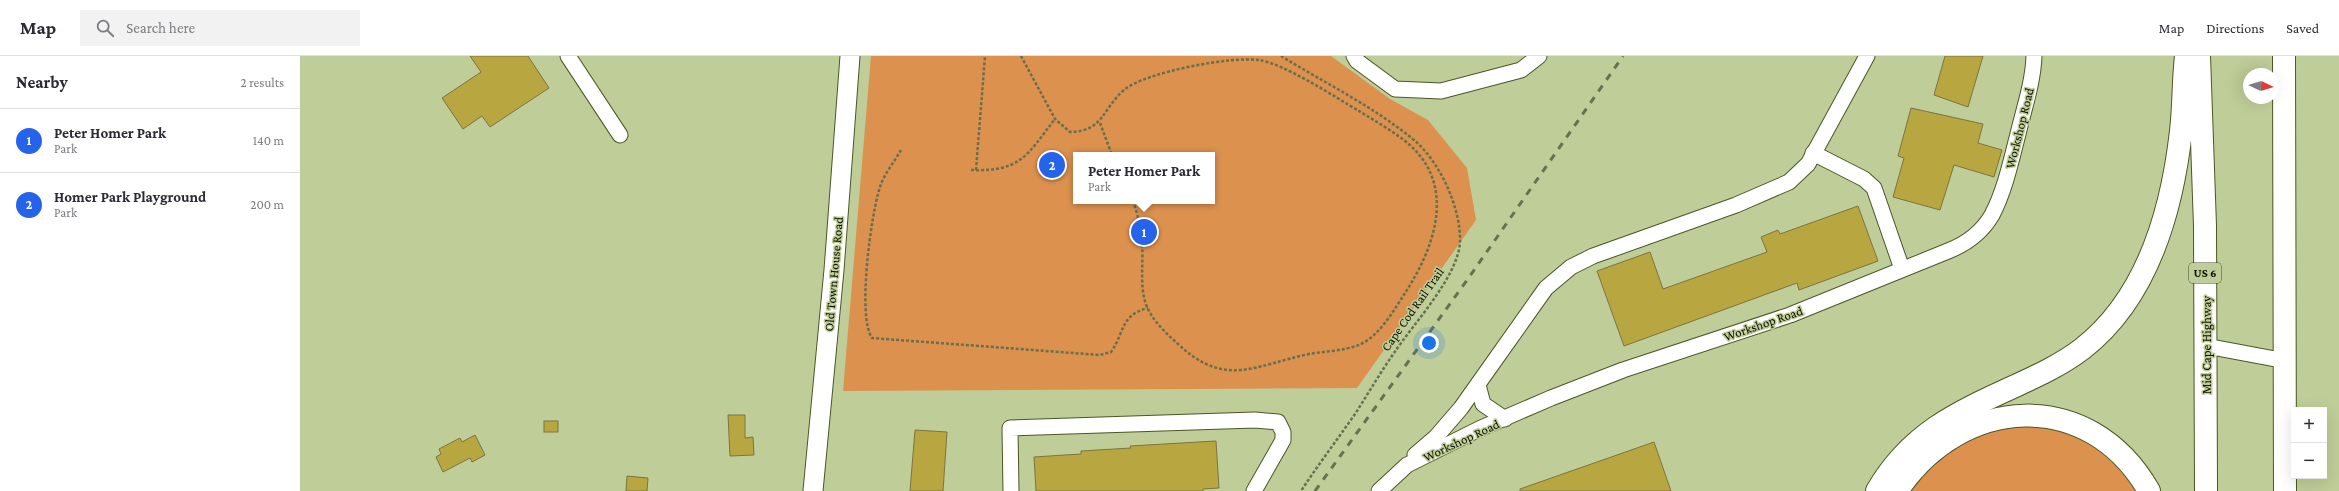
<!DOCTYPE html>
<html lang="en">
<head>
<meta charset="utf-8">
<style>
  body { margin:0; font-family:"Crimson Pro",serif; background:#f2f2f3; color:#2b2b33 }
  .controls { position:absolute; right:12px; bottom:12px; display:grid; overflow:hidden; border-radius:0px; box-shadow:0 4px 16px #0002 }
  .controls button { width:36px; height:36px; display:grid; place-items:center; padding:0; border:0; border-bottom:1px solid #e1e1e2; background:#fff; color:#2b2b33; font:20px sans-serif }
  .compass { position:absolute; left:1943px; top:12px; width:36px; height:36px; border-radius:50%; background:#fff; box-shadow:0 4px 16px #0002; rotate:94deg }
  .you { position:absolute; left:1129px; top:287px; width:14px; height:14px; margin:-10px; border:3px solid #fff; border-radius:50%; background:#1a73e8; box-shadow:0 0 0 6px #1a73e833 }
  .badge { display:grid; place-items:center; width:26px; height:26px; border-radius:50%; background:#2563eb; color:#fff; font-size:13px; font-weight:700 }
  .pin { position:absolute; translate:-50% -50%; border:2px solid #fff; box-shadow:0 1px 4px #0006 }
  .popup { position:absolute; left:773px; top:96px; width:142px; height:52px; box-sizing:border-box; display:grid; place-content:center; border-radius:0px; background:#fff; filter:drop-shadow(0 1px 3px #0005); font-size:13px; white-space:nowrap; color:#7c7c81 }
  .popup b { font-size:15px; color:#2b2b33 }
  .popup::after { content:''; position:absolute; left:50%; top:100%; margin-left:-8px; border:8px solid transparent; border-top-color:#fff }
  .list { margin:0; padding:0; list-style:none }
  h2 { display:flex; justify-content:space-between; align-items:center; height:52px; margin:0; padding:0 16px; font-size:17px }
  h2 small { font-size:13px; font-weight:400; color:#7c7c81 }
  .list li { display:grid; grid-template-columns:26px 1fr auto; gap:12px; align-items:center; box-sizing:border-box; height:64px; padding:0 16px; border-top:1px solid #e1e1e2 }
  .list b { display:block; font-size:15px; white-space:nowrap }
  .list p { margin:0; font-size:13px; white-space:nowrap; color:#7c7c81 }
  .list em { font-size:13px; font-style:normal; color:#7c7c81 }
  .icon { flex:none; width:22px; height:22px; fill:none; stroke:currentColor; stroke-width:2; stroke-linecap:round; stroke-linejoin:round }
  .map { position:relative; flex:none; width:2039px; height:435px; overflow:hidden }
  header { display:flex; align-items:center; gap:24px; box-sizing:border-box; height:56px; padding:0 20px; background:#fff; border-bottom:1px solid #e1e1e2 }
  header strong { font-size:19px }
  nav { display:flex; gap:22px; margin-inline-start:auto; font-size:14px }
  .search { width:280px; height:36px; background:#f2f2f3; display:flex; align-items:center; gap:10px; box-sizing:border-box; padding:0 14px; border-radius:0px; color:#7c7c81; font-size:15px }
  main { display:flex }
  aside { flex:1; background:#fff }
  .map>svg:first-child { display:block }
  .green { fill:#dc914f; fill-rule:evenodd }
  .building { fill:#b8a740; stroke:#7c743f }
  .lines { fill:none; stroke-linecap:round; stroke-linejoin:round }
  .minor-casing { stroke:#4b5625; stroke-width:17 }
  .major-casing { stroke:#4b5625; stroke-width:21 }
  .highway-casing { stroke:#4b5625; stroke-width:24 }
  .path { stroke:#67704d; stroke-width:2.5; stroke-dasharray:3 2; stroke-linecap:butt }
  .minor { stroke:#fff; stroke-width:15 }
  .major { stroke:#fff; stroke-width:19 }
  .highway { stroke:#fff; stroke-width:22 }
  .rail { stroke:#68714e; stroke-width:3; stroke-dasharray:7 7; stroke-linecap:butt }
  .labels { text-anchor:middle; stroke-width:3; stroke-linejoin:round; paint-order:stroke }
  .shield { fill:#bfcd98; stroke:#42492e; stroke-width:1 }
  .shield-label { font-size:12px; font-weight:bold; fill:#0d1101 }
  .street-label { font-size:13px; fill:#0d1101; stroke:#bfcd98 }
</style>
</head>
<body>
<header>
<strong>Map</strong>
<div class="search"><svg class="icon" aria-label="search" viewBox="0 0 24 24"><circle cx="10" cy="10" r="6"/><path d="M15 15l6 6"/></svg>Search here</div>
<nav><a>Map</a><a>Directions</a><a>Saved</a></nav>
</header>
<main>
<aside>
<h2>Nearby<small>2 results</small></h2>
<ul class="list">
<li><span class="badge">1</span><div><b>Peter Homer Park</b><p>Park</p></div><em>140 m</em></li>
<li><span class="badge">2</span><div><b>Homer Park Playground</b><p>Park</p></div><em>200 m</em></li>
</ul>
</aside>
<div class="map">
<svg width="2039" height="435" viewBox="0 0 2039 435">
  <rect width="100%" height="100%" fill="#bfcd98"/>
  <g class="green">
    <path d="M571 0H1031L1090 43 1128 64 1167 112 1176 164 1057 332 543 335ZM776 99H912V145H776Z"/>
    <path d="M1739 368 1774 377 1807 395 1839 435H1606L1661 384 1698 371Z"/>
  </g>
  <g class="building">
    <path d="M170 0H228L249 32 190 71 182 60 163 73 142 42 181 16Z"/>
    <path d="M1645 0H1683L1668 51 1634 39Z"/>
    <path d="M1611 52 1683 68 1678 87 1702 94 1694 121 1654 109 1640 154 1593 141 1604 102 1598 100Z"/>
    <path d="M1558 150 1578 205 1499 234 1497 227 1324 290 1297 215 1350 196 1363 233 1467 196 1461 181 1478 174 1480 178Z"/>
    <path d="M428 359H445V382L453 381 454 399 430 400Z"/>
    <rect x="244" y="365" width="14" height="11"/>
    <path d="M615 374 647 376 643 435H610Z"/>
    <path d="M175 379 185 399 172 406 170 402 143 416 136 401 141 398 139 393 160 382 162 386Z"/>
    <path d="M916 385 919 432 903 433V435H736L734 401 781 398V395L831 392 830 390Z"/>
    <path d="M1354 386 1371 435H1220V433Z"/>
    <path d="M327 420 348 422 347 435H326Z"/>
  </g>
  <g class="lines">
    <defs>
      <g id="minor">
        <path d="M268 0 320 79"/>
        <path d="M1054 0 1057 5 1095 33 1141 35 1221 14 1239 0"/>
        <path d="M1513 97 1564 123 1574 132 1602 213"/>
        <path d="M1906 290 1986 305"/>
        <path d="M1178 329 1183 348 1205 363"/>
        <path d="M1115 399 1136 381 1161 352 1246 232 1271 211 1293 200 1436 149 1489 126 1508 108 1567 0"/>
        <path d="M711 435 710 372 955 364 978 366 983 376V384L954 435"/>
        <path d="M1079 435 1107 409 1179 373 1251 342 1323 314 1490 259 1648 195C1666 188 1682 176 1692 159 1705 134 1711 105 1718 78 1724 52 1733 27 1734 0"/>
      </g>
      <path id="major" d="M513 435 534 214 550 0"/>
      <g id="highway">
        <path d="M1899 0 1905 170 1906 435"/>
        <path d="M1984 0 1985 435"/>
        <path d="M1577 435C1610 378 1656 357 1713 331 1737 320 1761 309 1782 293 1848 242 1872 155 1881 75 1884 50 1883 25 1886 0"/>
        <path d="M1597 435C1661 339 1789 330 1849 435"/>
      </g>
    </defs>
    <use href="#minor" class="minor-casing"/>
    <use href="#major" class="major-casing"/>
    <use href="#highway" class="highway-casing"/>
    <g class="path">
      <path d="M721 0 755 63 770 76C804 75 802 53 824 34 845 16 932 0 959 4 985 8 1035 41 1059 55 1075 65 1102 80 1115 94 1155 136 1133 194 1105 237 1094 254 1080 279 1061 288 1046 295 1025 295 1009 298 953 310 925 332 878 288 867 278 856 268 849 255 838 235 844 209 842 188 841 173 838 159 833 145"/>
      <path d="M981 0C1025 27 1074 51 1114 84 1140 106 1161 152 1160 186 1158 221 1113 268 1094 297 1080 317 1068 338 1055 358 1037 384 1018 409 1001 435"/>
      <path d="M800 67 812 99"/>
      <path d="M601 94C595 105 584 118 580 131 571 158 557 261 572 282L800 299 811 296C825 276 820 259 848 252"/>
      <path d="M671 114C721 116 727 99 755 63"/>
      <path d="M676 114 685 0"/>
    </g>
    <use href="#minor" class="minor"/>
    <use href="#major" class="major"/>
    <use href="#highway" class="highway"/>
    <path class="rail" d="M1015 435 1170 220 1323 0"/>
  </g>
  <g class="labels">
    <rect class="shield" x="1889" y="207" width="32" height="20" rx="3"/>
    <g class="shield-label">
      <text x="1905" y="221">US 6</text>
    </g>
    <g class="street-label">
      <text transform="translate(1719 72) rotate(-76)" y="5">Workshop Road</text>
      <text transform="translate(533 218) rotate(-85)" y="5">Old Town House Road</text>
      <text transform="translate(1112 253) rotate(-55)" y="5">Cape Cod Rail Trail</text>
      <text transform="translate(1463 267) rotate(-19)" y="5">Workshop Road</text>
      <text transform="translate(1906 289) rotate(-90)" y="5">Mid Cape Highway</text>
      <text transform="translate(1161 384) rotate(-25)" y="5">Workshop Road</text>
    </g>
  </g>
</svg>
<div class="controls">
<button>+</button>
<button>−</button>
</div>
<svg class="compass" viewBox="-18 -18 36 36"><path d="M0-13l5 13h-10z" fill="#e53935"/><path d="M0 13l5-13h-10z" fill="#7c7c81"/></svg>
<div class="you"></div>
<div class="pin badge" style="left:844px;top:176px">1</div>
<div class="popup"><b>Peter Homer Park</b>Park</div>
<div class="pin badge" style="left:752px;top:109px">2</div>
</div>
</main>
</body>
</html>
